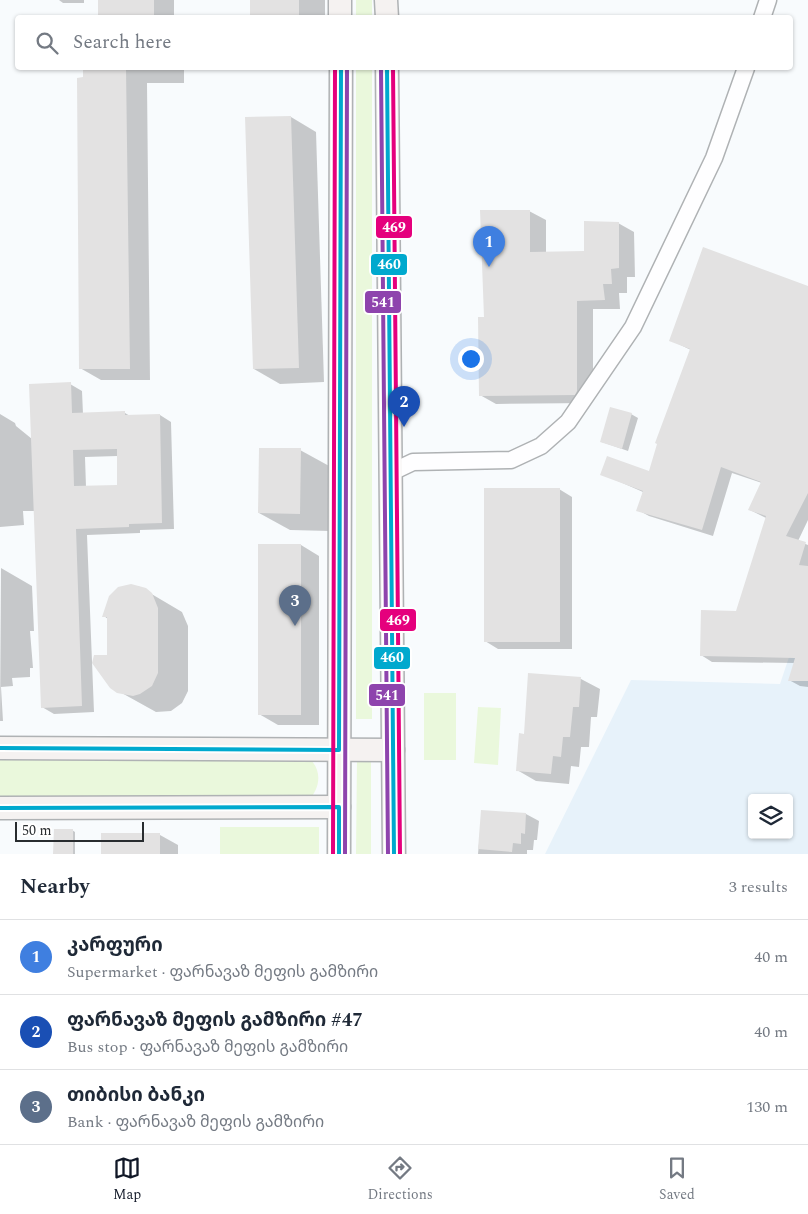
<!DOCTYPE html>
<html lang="en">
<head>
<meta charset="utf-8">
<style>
  body { margin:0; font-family:Spectral,"Noto Sans Georgian",serif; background:#f6f6f7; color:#1f2937 }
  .controls { position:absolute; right:15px; bottom:15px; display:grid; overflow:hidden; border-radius:5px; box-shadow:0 1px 4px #0004 }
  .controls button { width:45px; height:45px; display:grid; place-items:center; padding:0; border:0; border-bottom:1px solid #e0e1e3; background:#fff; color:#1f2937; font:25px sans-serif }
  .scale { position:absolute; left:15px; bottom:12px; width:129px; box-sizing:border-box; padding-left:5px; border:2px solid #282c2f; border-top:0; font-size:14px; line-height:18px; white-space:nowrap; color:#282c2f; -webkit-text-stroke:4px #fff; paint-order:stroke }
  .you { position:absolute; left:470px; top:358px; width:18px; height:18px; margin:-12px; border:4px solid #fff; border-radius:50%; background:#1a73e8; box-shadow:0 0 0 8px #1a73e833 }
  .badge { display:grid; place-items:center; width:32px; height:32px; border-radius:50%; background:#111827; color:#fff; font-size:16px; font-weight:700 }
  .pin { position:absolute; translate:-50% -41px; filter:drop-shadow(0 1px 2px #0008) }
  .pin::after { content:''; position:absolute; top:26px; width:18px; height:15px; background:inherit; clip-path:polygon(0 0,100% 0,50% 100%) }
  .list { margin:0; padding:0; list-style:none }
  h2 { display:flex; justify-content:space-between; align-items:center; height:65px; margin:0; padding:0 20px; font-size:21px }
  h2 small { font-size:16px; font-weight:400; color:#747a83 }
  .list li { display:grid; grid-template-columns:32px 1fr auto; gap:15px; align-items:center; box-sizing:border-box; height:75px; padding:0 20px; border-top:1px solid #e0e1e3 }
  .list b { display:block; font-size:19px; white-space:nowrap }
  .list p { margin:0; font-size:16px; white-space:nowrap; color:#747a83 }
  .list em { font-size:16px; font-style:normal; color:#747a83 }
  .icon { flex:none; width:28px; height:28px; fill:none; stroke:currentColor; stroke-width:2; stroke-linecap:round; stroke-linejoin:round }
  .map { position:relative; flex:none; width:808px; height:854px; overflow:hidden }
  .search { position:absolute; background:#fff; box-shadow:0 1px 4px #0004; left:15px; right:15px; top:15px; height:55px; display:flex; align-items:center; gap:12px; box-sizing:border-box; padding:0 18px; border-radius:5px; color:#747a83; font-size:19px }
  .sheet { height:290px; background:#fff }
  nav { display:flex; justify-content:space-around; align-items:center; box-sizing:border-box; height:70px; border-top:1px solid #e0e1e3; background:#fff; font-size:14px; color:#747a83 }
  nav a { display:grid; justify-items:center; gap:2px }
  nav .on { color:#111827 }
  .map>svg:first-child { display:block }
  .built { fill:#e7f2fa; fill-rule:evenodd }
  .green { fill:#eaf8dc }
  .shadow { fill:#0003; fill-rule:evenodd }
  .building { fill:#e3e2e2; fill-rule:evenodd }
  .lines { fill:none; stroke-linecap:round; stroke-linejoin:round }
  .street-casing { stroke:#afb2b4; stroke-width:19 }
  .secondary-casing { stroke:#afb2b4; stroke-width:25 }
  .street { stroke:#fefeff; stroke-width:16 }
  .secondary { stroke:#f5f2f1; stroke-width:22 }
  .bus-1-casing { stroke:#fff; stroke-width:8 }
  .bus-2-casing { stroke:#fff; stroke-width:8 }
  .bus-3-casing { stroke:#fff; stroke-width:8 }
  .bus-1 { stroke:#00a9ce; stroke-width:4 }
  .bus-2 { stroke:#8e44ad; stroke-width:4 }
  .bus-3 { stroke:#e5007d; stroke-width:4 }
  .line-badge { stroke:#fff; stroke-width:2 }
  .badge-label { font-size:14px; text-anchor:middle; font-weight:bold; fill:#fff }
</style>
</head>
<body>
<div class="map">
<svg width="808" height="854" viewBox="0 0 808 854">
  <rect width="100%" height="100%" fill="#f8fbfd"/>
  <path class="built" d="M808 600V854H545L631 680 780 684ZM752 798H789V835H752Z"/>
  <g class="green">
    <rect x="356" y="0" width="16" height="17"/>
    <rect x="356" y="68" width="16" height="651"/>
    <rect x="424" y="693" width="32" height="67"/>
    <path d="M478 707 501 708 498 765 474 763Z"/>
    <path d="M0 755 311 760C322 772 320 788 309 800L0 801Z"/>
    <path d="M357 759 370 760 371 763V854H356Z"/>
    <rect x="220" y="827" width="99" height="27"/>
  </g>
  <g class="shadow">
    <path d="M59 0H84V3H63Z"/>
    <rect x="99" y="0" width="75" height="18"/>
    <rect x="251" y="0" width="74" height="18"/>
    <path d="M85 68H184V83H147L150 380H101L80 368Z"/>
    <path d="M291 117 316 132 324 382 280 384 254 369Z"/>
    <path d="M529 211 546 220V253H586L618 223 634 232 635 277H627V293H619L620 309H593V400L591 403 496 404 480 395 485 318Z"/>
    <path d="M808 287V520L798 541 808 545V687L800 686 789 680 795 663 712 662 701 655 737 613 766 518 750 510 762 483 732 473 713 536 649 516 638 510 643 492 602 474 649 473 691 350 670 340Z"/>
    <path d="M70 384 82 391 83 414 125 413 130 416 160 415 171 422 174 529 140 530V533L87 535 94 712 54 714 42 707 35 511H23L24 525 0 527V414L15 423 16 426 32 439ZM118 456 119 486 86 487 85 457Z"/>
    <path d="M631 414 638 418 628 451 602 442Z"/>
    <path d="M300 450 331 467 330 531 290 530 259 513Z"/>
    <path d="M559 489 572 497V649H498L485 641Z"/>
    <path d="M301 545 319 556V725H278L259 714Z"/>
    <path d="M1 568 32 586 34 631H30L33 668H30V677L12 678 13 686 1 687 3 721H0Z"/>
    <path d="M138 586 182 612 188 626V691L182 703 171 711 156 712 111 687 108 619 104 616Z"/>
    <path d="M529 674 581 679 600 689 597 717H591L589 747H581L579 767 571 766 569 784 536 781 517 770 526 735Z"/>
    <path d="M482 811 526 814 539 821 537 840H534L533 850H527V854H478Z"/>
    <path d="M72 830 75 832V854H55Z"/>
    <path d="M160 835 178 845V854H102Z"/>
  </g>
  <g class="building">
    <rect x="98" y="0" width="56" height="18"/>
    <rect x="250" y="0" width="49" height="18"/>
    <path d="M83 68H126L130 369H79L77 78 83 77Z"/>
    <path d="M291 116 299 368 253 369 245 117Z"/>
    <path d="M480 210H530V252L584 251V221L619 222V268L611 269 612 284H603L605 300 577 301V391L575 395 479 396 478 317H484Z"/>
    <path d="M703 247 808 286V493L786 536 806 542 799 565 808 566V681H788L795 658 700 656 701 610 736 611 766 516 748 510 761 482 721 467 702 530 636 511 643 491 600 475 607 456 649 471 657 444 655 443 690 349 669 341Z"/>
    <path d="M71 382 72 413 125 411V415L160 414 162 523 129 524V527L76 529 82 706 41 708 29 384ZM117 449V485L74 486 73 450Z"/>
    <path d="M610 407 632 413 622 449 600 442Z"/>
    <path d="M259 448H301L300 514 258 513Z"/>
    <rect x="484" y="488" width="76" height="154"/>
    <rect x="258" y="544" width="43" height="171"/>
    <path d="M131 584 146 588 152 593 158 608V673L152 686 140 694 133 696 117 693 110 688 92 663 94 655H107V617H102L109 596 118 587Z"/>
    <path d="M528 673 581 677 579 707H573L570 737H563L561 757 553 756 551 774 516 771 519 733 524 734Z"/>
    <path d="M481 810 526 813 525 834 521 833V844L513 843 512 852 478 849Z"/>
    <path d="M54 829H73V854H53Z"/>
    <rect x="101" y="833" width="59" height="21"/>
  </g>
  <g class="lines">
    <defs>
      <g id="street">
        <path d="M762 18 768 0"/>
        <path d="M392 472 413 462 511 460 541 446 568 422 633 327 714 158 746 68"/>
      </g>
      <g id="secondary">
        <path d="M340 0V18"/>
        <path d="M386 0 387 18"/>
        <path d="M387 68 394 854"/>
        <path d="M0 748 393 750"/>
        <path d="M0 808 339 807"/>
        <path d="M339 854 341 68"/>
      </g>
    </defs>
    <use href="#street" class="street-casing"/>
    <use href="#secondary" class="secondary-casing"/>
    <use href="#street" class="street"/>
    <use href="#secondary" class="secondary"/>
    <defs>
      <g id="bus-1">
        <path d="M387 68 394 854"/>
        <path d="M0 748 339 750 341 68"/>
        <path d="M0 808 339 807V854"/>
      </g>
      <g id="bus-2">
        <path d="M381 68 388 854"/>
        <path d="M345 854 347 68"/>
      </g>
      <g id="bus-3">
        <path d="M393 68 400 854"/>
        <path d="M333 854 335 68"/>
      </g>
    </defs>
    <use href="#bus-1" class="bus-1-casing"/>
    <use href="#bus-2" class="bus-2-casing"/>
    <use href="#bus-3" class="bus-3-casing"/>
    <use href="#bus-1" class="bus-1"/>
    <use href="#bus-2" class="bus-2"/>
    <use href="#bus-3" class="bus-3"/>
  </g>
  <g class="line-badge">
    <rect x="375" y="215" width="38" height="24" rx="5" fill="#e5007d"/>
    <rect x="370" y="253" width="38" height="23" rx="5" fill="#00a9ce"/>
    <rect x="364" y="290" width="38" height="24" rx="5" fill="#8e44ad"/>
    <rect x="379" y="608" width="38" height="24" rx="5" fill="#e5007d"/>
    <rect x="373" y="646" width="38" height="24" rx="5" fill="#00a9ce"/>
    <rect x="368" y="683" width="38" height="24" rx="5" fill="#8e44ad"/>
  </g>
  <g class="badge-label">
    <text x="394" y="232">469</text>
    <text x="389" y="269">460</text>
    <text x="383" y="307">541</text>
    <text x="398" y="625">469</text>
    <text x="392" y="662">460</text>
    <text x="387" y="700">541</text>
  </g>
</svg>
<div class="controls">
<button><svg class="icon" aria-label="layers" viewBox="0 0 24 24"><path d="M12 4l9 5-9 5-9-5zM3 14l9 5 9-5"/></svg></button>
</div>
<div class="scale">50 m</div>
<div class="you"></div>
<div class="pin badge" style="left:489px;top:267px;background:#3f7fe0">1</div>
<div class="pin badge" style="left:404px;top:427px;background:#1a4fb4">2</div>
<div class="pin badge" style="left:295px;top:626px;background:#5c6f8a">3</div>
<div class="search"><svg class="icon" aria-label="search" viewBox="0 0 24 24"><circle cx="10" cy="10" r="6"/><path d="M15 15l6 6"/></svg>Search here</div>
</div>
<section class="sheet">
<h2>Nearby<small>3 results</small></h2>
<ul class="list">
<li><span class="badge" style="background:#3f7fe0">1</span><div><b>კარფური</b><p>Supermarket · ფარნავაზ მეფის გამზირი</p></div><em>40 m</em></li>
<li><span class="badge" style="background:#1a4fb4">2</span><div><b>ფარნავაზ მეფის გამზირი #47</b><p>Bus stop · ფარნავაზ მეფის გამზირი</p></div><em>40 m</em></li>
<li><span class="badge" style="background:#5c6f8a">3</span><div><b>თიბისი ბანკი</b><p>Bank · ფარნავაზ მეფის გამზირი</p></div><em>130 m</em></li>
</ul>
</section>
<nav>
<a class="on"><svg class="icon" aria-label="map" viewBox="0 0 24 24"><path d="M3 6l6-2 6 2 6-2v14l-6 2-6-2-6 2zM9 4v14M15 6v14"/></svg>Map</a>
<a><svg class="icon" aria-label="directions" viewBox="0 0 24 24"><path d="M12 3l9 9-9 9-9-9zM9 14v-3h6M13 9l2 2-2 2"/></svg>Directions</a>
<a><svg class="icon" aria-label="saved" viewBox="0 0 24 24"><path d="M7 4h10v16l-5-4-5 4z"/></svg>Saved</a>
</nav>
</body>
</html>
